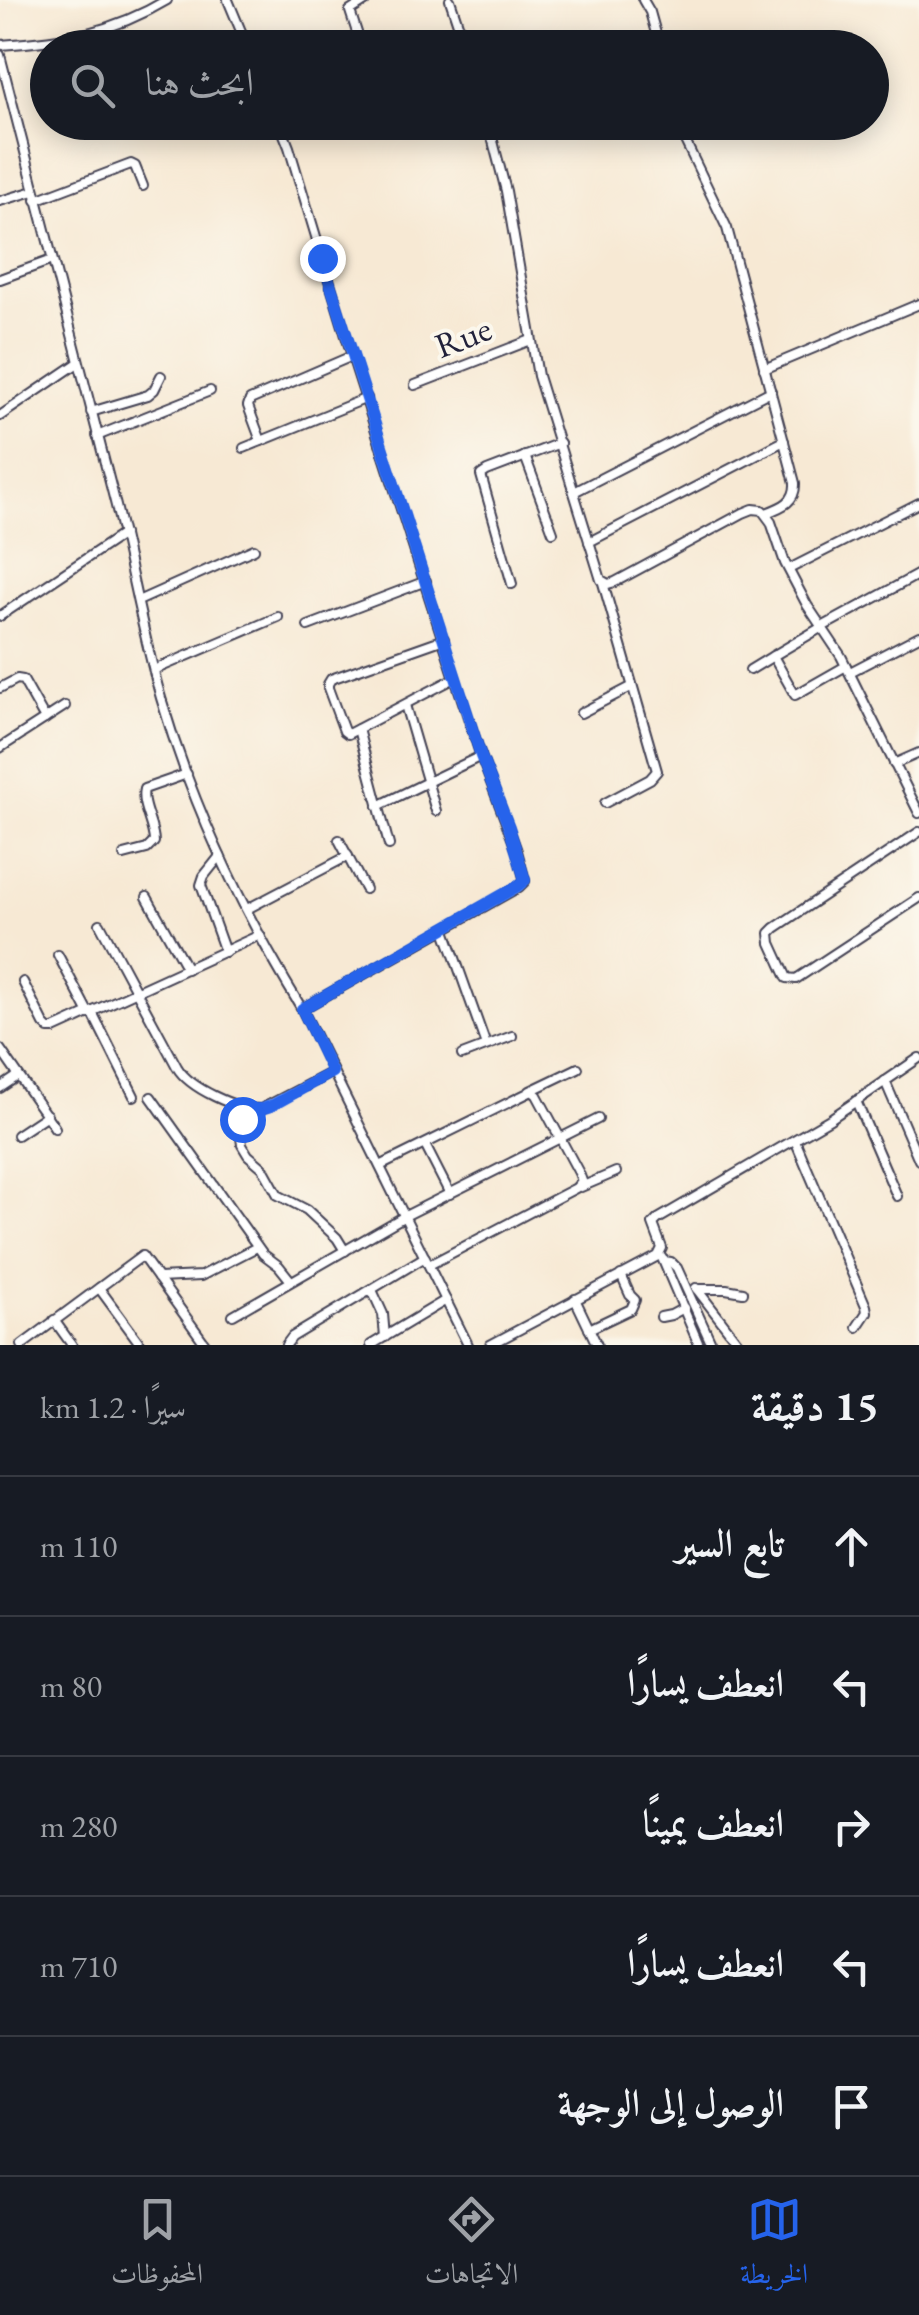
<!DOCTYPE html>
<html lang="ar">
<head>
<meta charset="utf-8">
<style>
  body { margin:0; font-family:"EB Garamond",Amiri,serif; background:#242831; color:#f1f3f6; direction:rtl }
  .stop { position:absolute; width:30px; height:30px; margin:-22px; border:8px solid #2563eb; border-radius:50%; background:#fff }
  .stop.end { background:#2563eb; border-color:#fff; box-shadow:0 2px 10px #0008 }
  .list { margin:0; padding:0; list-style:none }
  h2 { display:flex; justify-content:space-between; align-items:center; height:130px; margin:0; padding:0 40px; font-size:42px }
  h2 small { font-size:32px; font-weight:400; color:#9ea1a6 }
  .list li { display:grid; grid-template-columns:65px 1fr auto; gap:30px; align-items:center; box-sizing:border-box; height:140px; padding:0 40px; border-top:2px solid #363941 }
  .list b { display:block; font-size:38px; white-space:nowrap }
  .list em { font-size:32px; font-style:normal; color:#9ea1a6 }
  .icon { flex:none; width:55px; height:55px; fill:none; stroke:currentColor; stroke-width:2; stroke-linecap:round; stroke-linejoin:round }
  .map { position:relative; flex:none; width:919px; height:1345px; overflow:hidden; direction:ltr }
  .search { position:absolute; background:#171b24; box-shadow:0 5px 25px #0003; left:30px; right:30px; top:30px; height:110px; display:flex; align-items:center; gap:25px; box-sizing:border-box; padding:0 35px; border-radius:55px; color:#9ea1a6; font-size:38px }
  .sheet { height:830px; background:#171b24 }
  nav { display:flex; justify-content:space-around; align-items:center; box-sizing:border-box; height:140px; border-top:2px solid #363941; background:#171b24; font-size:28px; color:#9ea1a6 }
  nav a { display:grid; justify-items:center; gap:5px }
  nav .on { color:#2563eb }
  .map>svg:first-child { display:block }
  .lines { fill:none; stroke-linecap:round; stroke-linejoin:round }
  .minor-casing { stroke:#424052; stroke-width:12 }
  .minor { stroke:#fff; stroke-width:8 }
  .route { stroke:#2563eb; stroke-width:12 }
  .labels { text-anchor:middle; stroke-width:8; stroke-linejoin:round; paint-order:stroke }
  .street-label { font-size:35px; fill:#22223b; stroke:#fbf7ec }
</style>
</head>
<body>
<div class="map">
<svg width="919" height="1345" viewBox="0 0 919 1345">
  <rect width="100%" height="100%" fill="#fbf7ec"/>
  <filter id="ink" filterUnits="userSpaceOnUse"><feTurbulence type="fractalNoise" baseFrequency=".01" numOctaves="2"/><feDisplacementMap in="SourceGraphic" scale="20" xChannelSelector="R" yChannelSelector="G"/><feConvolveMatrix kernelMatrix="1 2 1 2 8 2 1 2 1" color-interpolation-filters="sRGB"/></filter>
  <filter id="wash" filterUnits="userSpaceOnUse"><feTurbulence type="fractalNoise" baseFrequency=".0048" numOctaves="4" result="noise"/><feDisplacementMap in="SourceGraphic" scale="40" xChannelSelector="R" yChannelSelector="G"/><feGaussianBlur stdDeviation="2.25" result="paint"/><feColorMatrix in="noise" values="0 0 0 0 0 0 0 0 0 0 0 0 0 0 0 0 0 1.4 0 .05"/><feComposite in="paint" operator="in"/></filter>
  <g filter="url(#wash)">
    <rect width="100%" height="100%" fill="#f7e9d4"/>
  </g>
  <g filter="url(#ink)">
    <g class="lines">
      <defs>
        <g id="minor">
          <path d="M228 0 248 48"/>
          <path d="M450 0 466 48"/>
          <path d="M643 0 650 12 660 48"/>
          <path d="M0 45C63 41 112 33 167 0"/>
          <path d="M362 48 350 11 367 0"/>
          <path d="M0 55C38 203 76 350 114 498 131 564 142 632 161 698 193 808 242 911 302 1009L468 1345"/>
          <path d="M279 122 289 147 352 356 455 678 481 756 517 851 525 881 519 887 302 1009"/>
          <path d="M488 122 506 191 538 376 601 580 608 584 615 582 743 513 753 509 762 510 771 522 785 563 807 605 841 656 919 813"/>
          <path d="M676 122 727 228 795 483C796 502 782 507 766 513"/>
          <path d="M36 200 131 164 135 166 143 186"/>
          <path d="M0 201 34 191"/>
          <path d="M0 279 52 260"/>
          <path d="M764 369 919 304"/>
          <path d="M415 385 531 340"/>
          <path d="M91 412 148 395 154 390 161 376"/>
          <path d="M0 416 78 363"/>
          <path d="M97 436 210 391"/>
          <path d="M261 441 248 406 250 400 352 356"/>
          <path d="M244 448 367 398"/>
          <path d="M525 456 553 532"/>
          <path d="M574 492 771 391"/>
          <path d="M589 542 784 441"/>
          <path d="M789 569 919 503"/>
          <path d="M603 583 657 771 650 779 605 803"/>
          <path d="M512 584 481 475 487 471 560 443"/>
          <path d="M138 601 254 549"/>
          <path d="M0 616 123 534"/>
          <path d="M308 626 426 581"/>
          <path d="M444 639 331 679 328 684V688L344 731 348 734 455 678"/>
          <path d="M846 666 795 695 773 656 822 627 919 574"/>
          <path d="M154 670 278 617"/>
          <path d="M750 670 773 656"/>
          <path d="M850 672 919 636"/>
          <path d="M0 688 17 679 23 680 45 719"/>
          <path d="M405 705 436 811"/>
          <path d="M581 713 631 687"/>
          <path d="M358 729 389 845"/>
          <path d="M0 748 65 706"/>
          <path d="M894 764 919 753"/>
          <path d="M378 806 481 756"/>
          <path d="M919 832 775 928 770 933 771 943 787 978 796 979 919 898"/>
          <path d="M339 840 365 889"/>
          <path d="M124 855 147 849 154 842C154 825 140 805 144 789L187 774"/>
          <path d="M220 856 204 876 201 885 225 952"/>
          <path d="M147 897 187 969"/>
          <path d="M247 909 348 856"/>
          <path d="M100 924 177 1067C189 1088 237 1110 261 1109L332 1072"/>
          <path d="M445 930 486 1045"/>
          <path d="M58 955 89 1014"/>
          <path d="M23 982 44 1024 49 1029H54L260 935"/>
          <path d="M92 1012 134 1096"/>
          <path d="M0 1049 55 1128"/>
          <path d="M462 1055 512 1036"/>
          <path d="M885 1081 919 1160"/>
          <path d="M0 1088 18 1076"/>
          <path d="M530 1091 578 1068"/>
          <path d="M151 1097 263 1254 279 1266 291 1281"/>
          <path d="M856 1101 897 1196"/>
          <path d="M249 1109 242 1119 240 1130 242 1145 248 1155 263 1168 278 1195 307 1210 337 1238 345 1251"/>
          <path d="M17 1135 47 1115"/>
          <path d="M795 1140 866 1306 867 1312 857 1327"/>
          <path d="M425 1145 450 1194"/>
          <path d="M380 1166 532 1091 537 1095 579 1173 582 1181 576 1188 429 1265"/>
          <path d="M581 1187 616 1172"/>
          <path d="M662 1258 699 1345"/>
          <path d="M664 1261 671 1262 677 1268 712 1345"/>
          <path d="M158 1278 201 1276 257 1247"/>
          <path d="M99 1288 141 1345"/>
          <path d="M696 1288 740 1345"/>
          <path d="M697 1289H726L743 1292"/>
          <path d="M372 1290 383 1314 385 1337"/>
          <path d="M575 1299 597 1345"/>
          <path d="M233 1315 405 1216 598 1119"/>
          <path d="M661 1317 671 1315 684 1308"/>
          <path d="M54 1320 72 1345"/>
          <path d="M589 1329 631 1309 635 1300 630 1295 621 1275"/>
          <path d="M22 1345 142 1256 206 1345"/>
          <path d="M286 1345 292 1337 425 1257"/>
          <path d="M371 1345 446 1300"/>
          <path d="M490 1345 658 1256 662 1248 653 1224 658 1219 830 1119 919 1058"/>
        </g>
      </defs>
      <use href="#minor" class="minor-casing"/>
      <use href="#minor" class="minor"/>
    </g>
  </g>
  <g class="lines" filter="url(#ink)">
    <path class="route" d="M242 1119 249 1109H261L271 1106 332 1072 302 1009 518 886 525 880 509 827 481 756 322 258"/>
  </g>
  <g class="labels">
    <g class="street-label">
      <text transform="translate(463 337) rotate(-21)" y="12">Rue</text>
    </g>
  </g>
</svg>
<div class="stop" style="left:242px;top:1119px"></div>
<div class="stop end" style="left:322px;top:258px"></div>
<div class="search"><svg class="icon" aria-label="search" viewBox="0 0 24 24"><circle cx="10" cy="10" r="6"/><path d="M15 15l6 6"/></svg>ابحث هنا</div>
</div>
<section class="sheet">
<h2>15 دقيقة<small>سيرًا · 1.2 km</small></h2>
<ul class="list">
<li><svg class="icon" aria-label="ahead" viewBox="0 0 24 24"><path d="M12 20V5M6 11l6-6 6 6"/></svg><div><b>تابع السير</b></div><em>110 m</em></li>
<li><svg class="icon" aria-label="left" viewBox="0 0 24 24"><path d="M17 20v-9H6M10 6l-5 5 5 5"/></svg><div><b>انعطف يسارًا</b></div><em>80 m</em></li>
<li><svg class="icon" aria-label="right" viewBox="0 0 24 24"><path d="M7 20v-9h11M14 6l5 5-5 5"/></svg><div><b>انعطف يمينًا</b></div><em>280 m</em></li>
<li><svg class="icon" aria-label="left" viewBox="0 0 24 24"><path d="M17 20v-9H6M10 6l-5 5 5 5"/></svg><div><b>انعطف يسارًا</b></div><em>710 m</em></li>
<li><svg class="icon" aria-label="arrive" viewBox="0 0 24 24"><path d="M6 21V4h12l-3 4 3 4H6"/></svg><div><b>الوصول إلى الوجهة</b></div></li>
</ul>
</section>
<nav>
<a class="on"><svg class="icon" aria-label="map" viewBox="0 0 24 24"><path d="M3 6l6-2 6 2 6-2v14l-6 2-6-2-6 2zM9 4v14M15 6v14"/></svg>الخريطة</a>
<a><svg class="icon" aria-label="directions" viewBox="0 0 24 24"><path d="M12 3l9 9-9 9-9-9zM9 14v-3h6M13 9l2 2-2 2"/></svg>الاتجاهات</a>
<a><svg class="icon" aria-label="saved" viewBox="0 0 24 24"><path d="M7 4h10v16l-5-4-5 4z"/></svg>المحفوظات</a>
</nav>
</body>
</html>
